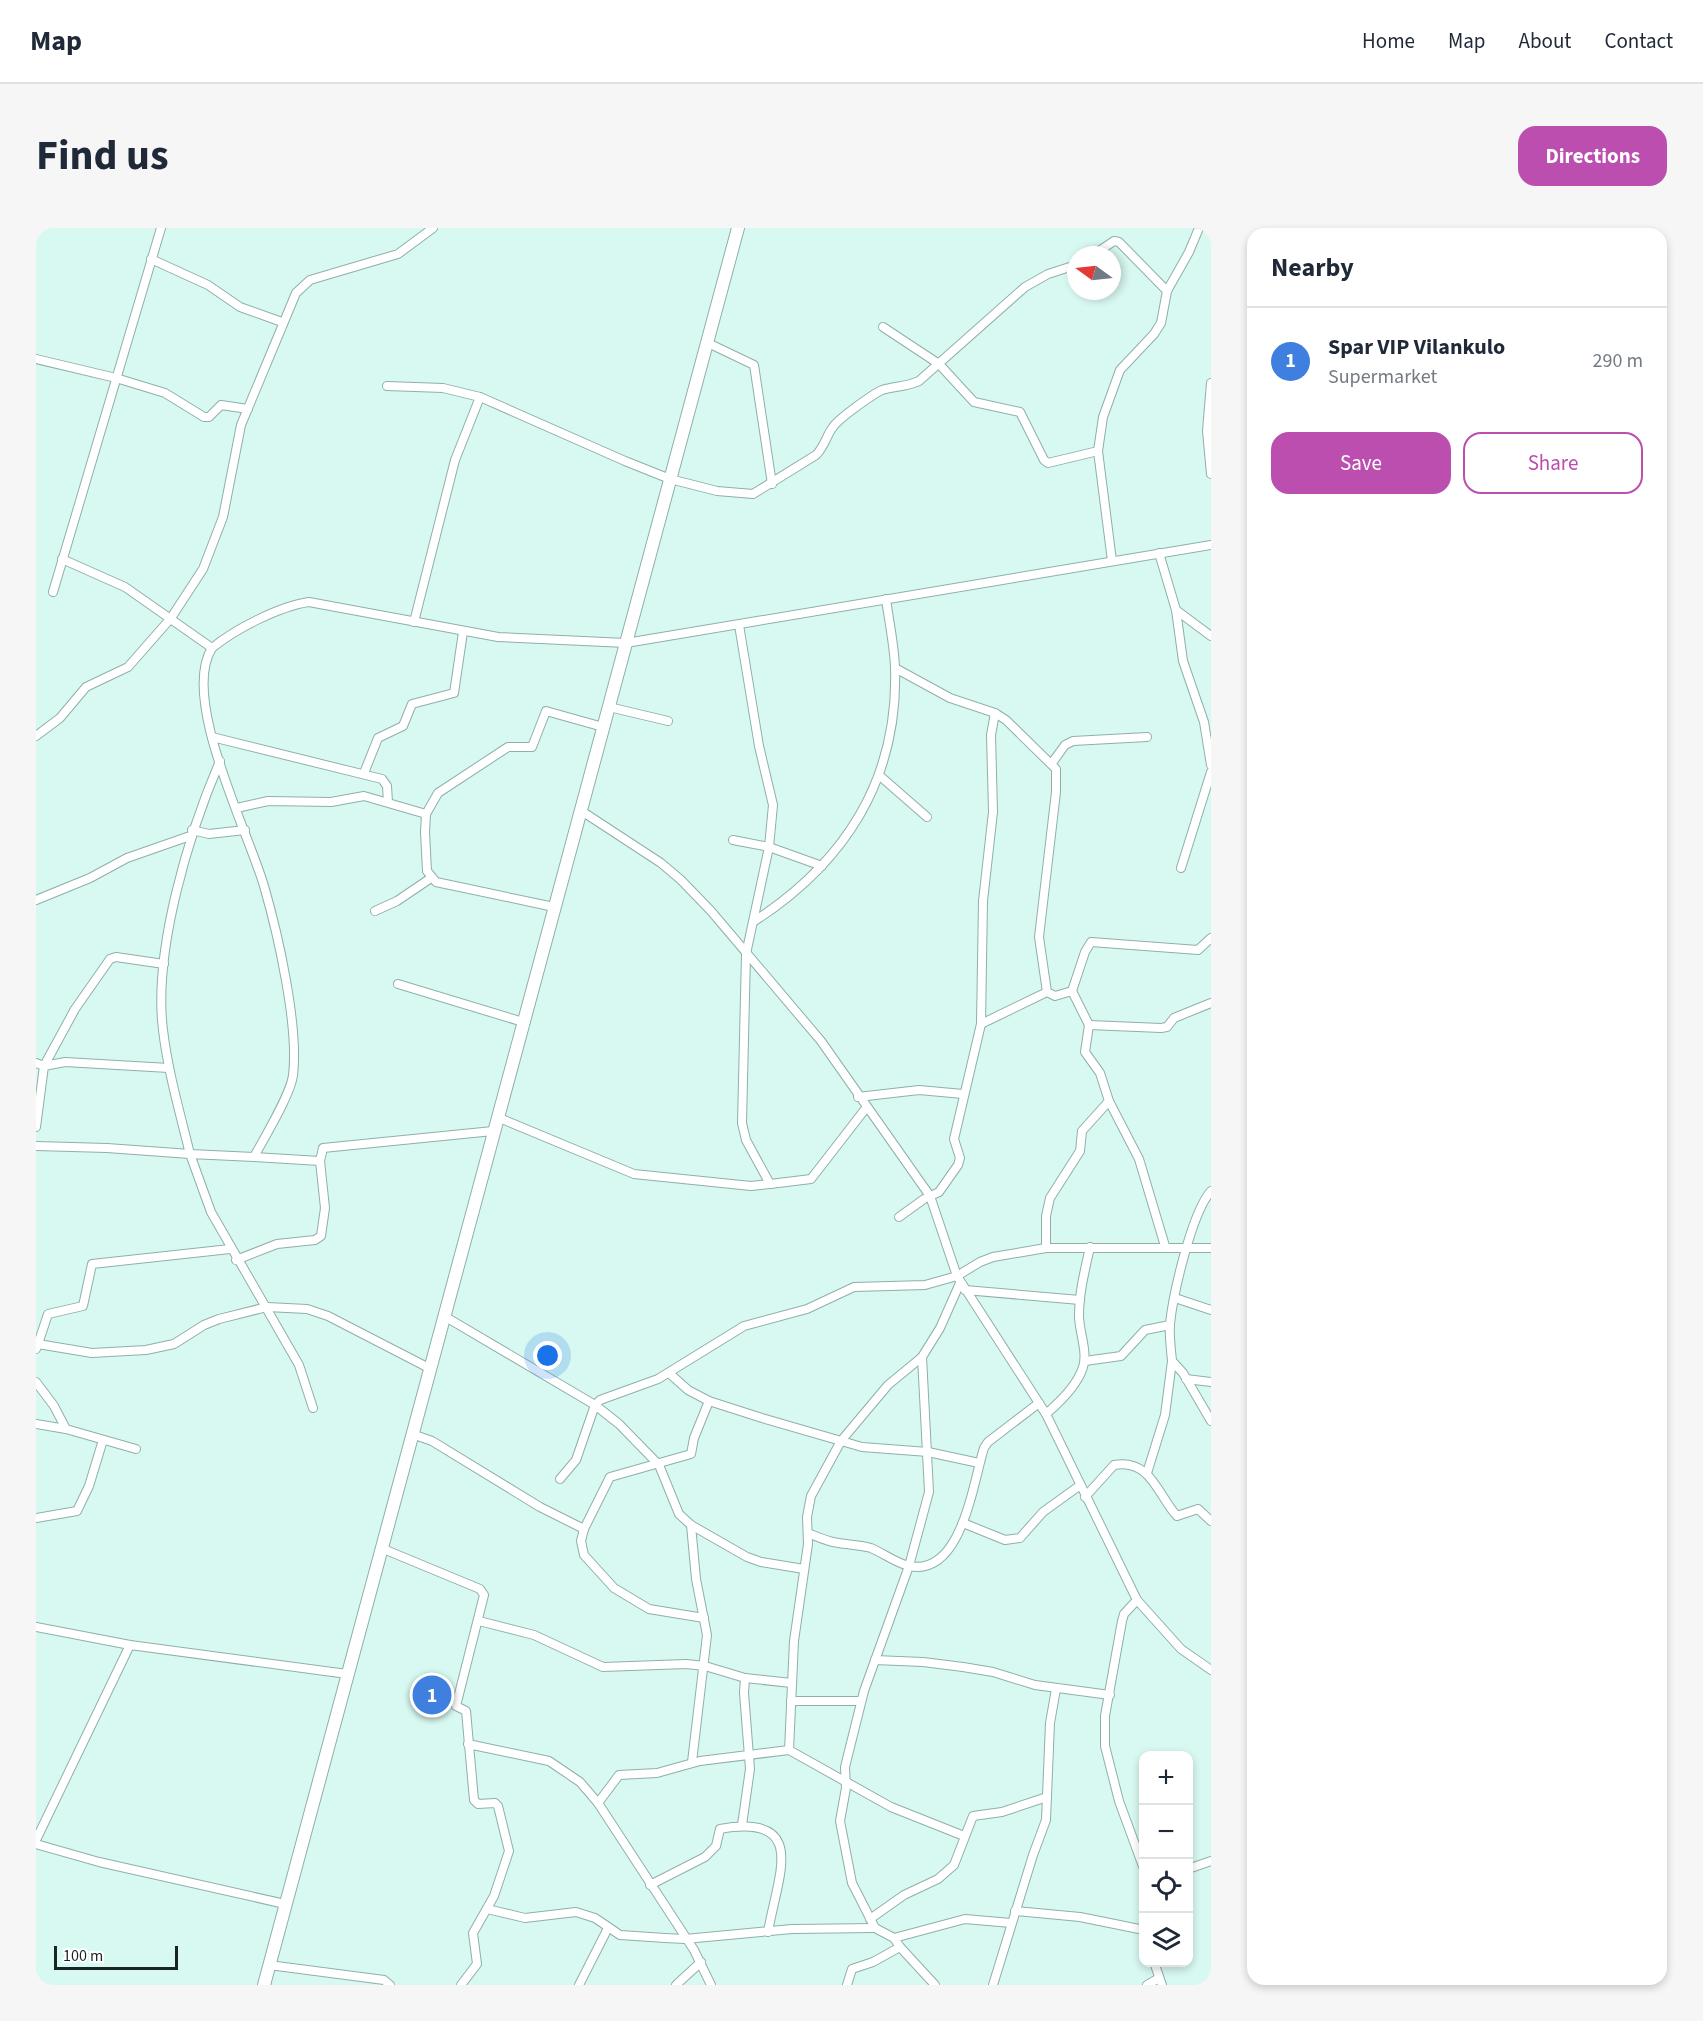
<!DOCTYPE html>
<html lang="en">
<head>
<meta charset="utf-8">
<style>
  body { margin:0; font-family:"Source Sans 3",sans-serif; background:#f6f6f7; color:#1f2937 }
  .controls { position:absolute; right:18px; bottom:18px; display:grid; overflow:hidden; border-radius:12px; box-shadow:0 3px 9px #0003 }
  .controls button { width:54px; height:54px; display:grid; place-items:center; padding:0; border:0; border-bottom:2px solid #e0e1e3; background:#fff; color:#1f2937; font:30px sans-serif }
  .compass { position:absolute; left:1031px; top:18px; width:54px; height:54px; border-radius:50%; background:#fff; box-shadow:0 3px 9px #0003; rotate:285deg }
  .scale { position:absolute; left:18px; bottom:15px; width:124px; box-sizing:border-box; padding-left:6px; border:3px solid #192523; border-top:0; font-size:16px; line-height:21px; white-space:nowrap; color:#192523; -webkit-text-stroke:4px #fff; paint-order:stroke }
  .you { position:absolute; left:512px; top:1128px; width:21px; height:21px; margin:-15px; border:4px solid #fff; border-radius:50%; background:#1a73e8; box-shadow:0 0 0 9px #1a73e833 }
  .badge { display:grid; place-items:center; width:39px; height:39px; border-radius:50%; background:#bb4eae; color:#fff; font-size:20px; font-weight:700 }
  .pin { position:absolute; translate:-50% -50%; border:3px solid #fff; box-shadow:0 2px 6px #0006 }
  .list { margin:0; padding:0; list-style:none }
  h2 { display:flex; justify-content:space-between; align-items:center; height:78px; margin:0; padding:0 24px; font-size:26px }
  h2 small { font-size:20px; font-weight:400; color:#747a83 }
  .list li { display:grid; grid-template-columns:39px 1fr auto; gap:18px; align-items:center; box-sizing:border-box; height:108px; padding:0 24px; border-top:2px solid #e0e1e3 }
  .list b { display:block; font-size:22px; white-space:nowrap }
  .list p { margin:0; font-size:20px; white-space:nowrap; color:#747a83 }
  .list em { font-size:20px; font-style:normal; color:#747a83 }
  .actions { display:flex; gap:12px; padding:18px 24px }
  .actions a { flex:1; padding:14px 0; border:2px solid #bb4eae; border-radius:18px; text-align:center; font-size:21px; color:#bb4eae }
  .actions .main { background:#bb4eae; color:#fff }
  .icon { flex:none; width:33px; height:33px; fill:none; stroke:currentColor; stroke-width:2; stroke-linecap:round; stroke-linejoin:round }
  .map { position:relative; flex:none; width:1175px; height:1757px; overflow:hidden; border-radius:18px }
  header { display:flex; align-items:center; gap:36px; box-sizing:border-box; height:84px; padding:0 30px; background:#fff; border-bottom:2px solid #e0e1e3 }
  header strong { font-size:28px }
  nav { display:flex; gap:33px; margin-inline-start:auto; font-size:21px }
  .intro { display:flex; align-items:center; justify-content:space-between; box-sizing:border-box; height:144px; padding:0 36px }
  h1 { margin:0; font-size:42px }
  .button { padding:15px 27px; border-radius:18px; background:#bb4eae; color:#fff; font-size:21px; font-weight:700 }
  main { display:flex; gap:36px; padding:0 36px }
  aside { flex:1; background:#fff; border-radius:18px; box-shadow:0 3px 9px #0003 }
  .map>svg:first-child { display:block }
  .lines { fill:none; stroke-linecap:round; stroke-linejoin:round }
  .street-casing { stroke:#90afaa; stroke-width:10 }
  .secondary-casing { stroke:#90afaa; stroke-width:14 }
  .street { stroke:#fff; stroke-width:8 }
  .secondary { stroke:#fff; stroke-width:12 }
</style>
</head>
<body>
<header>
<strong>Map</strong>
<nav><a>Home</a><a>Map</a><a>About</a><a>Contact</a></nav>
</header>
<div class="intro"><h1>Find us</h1><a class="button">Directions</a></div>
<main>
<div class="map">
<svg width="1175" height="1757" viewBox="0 0 1175 1757">
  <rect width="100%" height="100%" fill="#d8f8f2"/>
  <g class="lines">
    <defs>
      <g id="street">
        <path d="M1057 27 1078 13 1083 14 1131 63"/>
        <path d="M115 31 172 57 204 79 246 94"/>
        <path d="M847 99 903 136 938 174 984 184 1008 232 1012 235 1062 223"/>
        <path d="M672 115 718 137 736 256"/>
        <path d="M0 131 80 150 129 165 168 189H173L185 177 212 181"/>
        <path d="M1175 155 1171 203 1175 246"/>
        <path d="M351 158 407 160 444 169 589 233 634 251 681 263 717 266 780 227C789 218 790 208 797 199 802 191 837 166 846 162 859 158 870 159 883 153L989 59 1012 46 1040 37"/>
        <path d="M1123 325 1140 382 1147 433 1168 494 1175 537"/>
        <path d="M26 331 89 359 176 420C199 401 244 378 273 374L462 409 590 415 1175 317"/>
        <path d="M1076 333 1062 223 1067 189 1084 142 1118 106 1125 95 1131 63 1153 24 1163 0"/>
        <path d="M17 364 125 0"/>
        <path d="M1140 382 1175 408"/>
        <path d="M378 394 419 232 444 169"/>
        <path d="M176 420C144 470 212 603 228 658 242 706 263 799 257 847 255 866 228 910 218 929L154 926 175 984 263 1137 277 1180"/>
        <path d="M859 440 914 470 959 485 970 492 1020 541V564L1003 709 1011 764 1019 768 1036 763 1053 797 1049 824 1064 845 1073 873 1046 903 1044 923 1014 970 1010 988V1020"/>
        <path d="M573 479 632 493"/>
        <path d="M0 508 24 490 50 459 92 439 135 390 167 341 187 289 205 197 260 65 274 52 362 26 397 0"/>
        <path d="M176 509 346 551 351 558 352 574"/>
        <path d="M1016 535 1029 517 1037 513 1111 509"/>
        <path d="M328 545 342 510 367 498 376 476 418 465 427 404"/>
        <path d="M844 548 891 589"/>
        <path d="M201 580 232 573 295 574 328 568 390 586"/>
        <path d="M544 582 625 635 645 652 675 683 785 813 894 968 921 1048 1010 1186 1101 1372 1145 1421 1175 1442"/>
        <path d="M156 602 173 606 209 602"/>
        <path d="M697 612 733 619 786 638"/>
        <path d="M1145 640 1175 544"/>
        <path d="M0 672 54 650 91 630 154 608"/>
        <path d="M518 679 400 654 391 643 389 604 390 586 402 565 472 519H496L510 483 567 499"/>
        <path d="M339 683 361 673 395 650"/>
        <path d="M717 694C809 635 863 551 859 439 858 416 853 393 850 371"/>
        <path d="M362 756 487 794"/>
        <path d="M1036 763 1049 724 1055 714 1162 722 1175 710"/>
        <path d="M945 796 1011 764"/>
        <path d="M1053 797 1125 800 1131 799 1138 790 1175 775"/>
        <path d="M0 835 8 838 39 781 74 731 80 729 128 736"/>
        <path d="M822 869 883 862 927 866"/>
        <path d="M1073 873 1103 931 1129 1018"/>
        <path d="M461 889 598 946 715 958 734 956 710 912 706 895 710 726 733 619 737 577 723 518 703 397"/>
        <path d="M0 899 8 838 29 834 133 840"/>
        <path d="M0 918 71 920 154 926C144 885 132 844 127 802 117 723 153 605 184 533"/>
        <path d="M218 929 284 933 287 920 457 903"/>
        <path d="M734 956 775 951 830 880"/>
        <path d="M1175 963C1156 984 1137 1066 1134 1096 1133 1108 1135 1121 1136 1133L1147 1145 1175 1193"/>
        <path d="M863 989 888 971 903 964 922 937 924 930 918 911 945 796 947 673 957 584 955 507 959 485"/>
        <path d="M200 1032 241 1016 279 1012 285 1008 289 980 284 933"/>
        <path d="M929 1062 1044 1072"/>
        <path d="M1139 1070 1175 1082"/>
        <path d="M408 1088 559 1177 583 1196 623 1237 643 1286 655 1297 711 1329 725 1334 768 1341"/>
        <path d="M2 1116 12 1086 47 1078 56 1036 194 1021"/>
        <path d="M0 1121 2 1116 56 1125 110 1122 138 1116 168 1097 183 1091 231 1079 271 1081 292 1088 393 1140"/>
        <path d="M1049 1133 1085 1128 1109 1102 1134 1097"/>
        <path d="M633 1145 652 1162 673 1173 726 1190 826 1219 892 1224 943 1235"/>
        <path d="M1150 1151 1175 1154"/>
        <path d="M0 1154 18 1178 30 1201"/>
        <path d="M1010 1186C1024 1174 1042 1156 1047 1139 1052 1124 1043 1103 1043 1088 1043 1064 1049 1042 1054 1019"/>
        <path d="M0 1196 30 1201 100 1221"/>
        <path d="M376 1206 396 1213 504 1279 548 1301"/>
        <path d="M1111 1245 1129 1187 1136 1133"/>
        <path d="M524 1251 540 1232 559 1177 564 1172 622 1151 708 1098 771 1081 818 1059 889 1057 921 1048 944 1034 957 1029 1010 1020H1175"/>
        <path d="M1049 1269 1078 1237C1115 1230 1122 1268 1141 1288L1162 1281 1175 1293"/>
        <path d="M0 1290 41 1283 53 1258 67 1212"/>
        <path d="M927 1295 969 1312 984 1310 1007 1284 1043 1258"/>
        <path d="M655 1297 660 1351 671 1407 656 1534"/>
        <path d="M772 1305C782 1309 792 1314 803 1315 814 1317 824 1317 835 1320 847 1325 860 1335 873 1338 926 1349 937 1254 948 1220L952 1214 1003 1175"/>
        <path d="M345 1320 444 1361 448 1367 420 1478 430 1483 438 1572 442 1576 459 1575 462 1578 473 1623 458 1668 437 1705 441 1736 425 1757"/>
        <path d="M1101 1372 1088 1386 1086 1393 1069 1488V1518L1083 1573 1108 1641"/>
        <path d="M668 1390 613 1381 578 1360 548 1327 545 1313 548 1301 574 1249 655 1226 658 1210 673 1173"/>
        <path d="M443 1393 498 1407 567 1439 650 1436 669 1438 709 1450 755 1455"/>
        <path d="M0 1399 94 1417 311 1446"/>
        <path d="M839 1432 887 1434 927 1439 957 1444 999 1457 1074 1467"/>
        <path d="M755 1473H825"/>
        <path d="M432 1516 513 1533 544 1554 562 1575 658 1722 675 1757"/>
        <path d="M753 1522 758 1413 772 1316 771 1289 775 1268 805 1213 852 1157 886 1129"/>
        <path d="M562 1575 583 1547 621 1545 664 1533 753 1522 855 1579 928 1608"/>
        <path d="M706 1597 714 1541 708 1465 709 1450"/>
        <path d="M0 1612 94 1417"/>
        <path d="M0 1616 63 1634 249 1676"/>
        <path d="M1152 1641 1175 1633"/>
        <path d="M614 1657 669 1629 680 1618 684 1601C774 1585 741 1649 732 1704"/>
        <path d="M451 1681 489 1690 540 1684 559 1690 584 1707 629 1710 649 1711 756 1701 839 1700"/>
        <path d="M979 1683 1044 1689 1108 1702"/>
        <path d="M834 1691 868 1667 902 1651 918 1637 937 1588 966 1584 1011 1569"/>
        <path d="M858 1710 929 1691 975 1695"/>
        <path d="M1118 1734 1126 1757"/>
        <path d="M233 1737 348 1752 354 1757"/>
        <path d="M543 1757 572 1700"/>
        <path d="M640 1757 665 1734"/>
        <path d="M811 1757 816 1741 837 1734 864 1719"/>
        <path d="M899 1757 864 1719 858 1710 839 1700 816 1655 804 1593 810 1560 809 1539 828 1463 873 1338 893 1264 886 1129 904 1100 924 1055"/>
        <path d="M957 1757 997 1627 1010 1592 1014 1495 1020 1461"/>
        <path d="M1111 1757 1123 1750"/>
      </g>
      <path id="secondary" d="M228 1757 702 0"/>
    </defs>
    <use href="#street" class="street-casing"/>
    <use href="#secondary" class="secondary-casing"/>
    <use href="#street" class="street"/>
    <use href="#secondary" class="secondary"/>
  </g>
</svg>
<div class="controls">
<button>+</button>
<button>−</button>
<button><svg class="icon" aria-label="locate" viewBox="0 0 24 24"><circle cx="12" cy="12" r="6"/><path d="M12 2v4M12 18v4M2 12h4M18 12h4"/></svg></button>
<button><svg class="icon" aria-label="layers" viewBox="0 0 24 24"><path d="M12 4l9 5-9 5-9-5zM3 14l9 5 9-5"/></svg></button>
</div>
<svg class="compass" viewBox="-18 -18 36 36"><path d="M0-13l5 13h-10z" fill="#e53935"/><path d="M0 13l5-13h-10z" fill="#747a83"/></svg>
<div class="scale">100 m</div>
<div class="you"></div>
<div class="pin badge" style="left:396px;top:1467px;background:#3f7fe0">1</div>
</div>
<aside>
<h2>Nearby<small></small></h2>
<ul class="list">
<li><span class="badge" style="background:#3f7fe0">1</span><div><b>Spar VIP Vilankulo</b><p>Supermarket</p></div><em>290 m</em></li>
</ul>
<div class="actions"><a class="main">Save</a><a>Share</a></div>
</aside>
</main>
</body>
</html>
